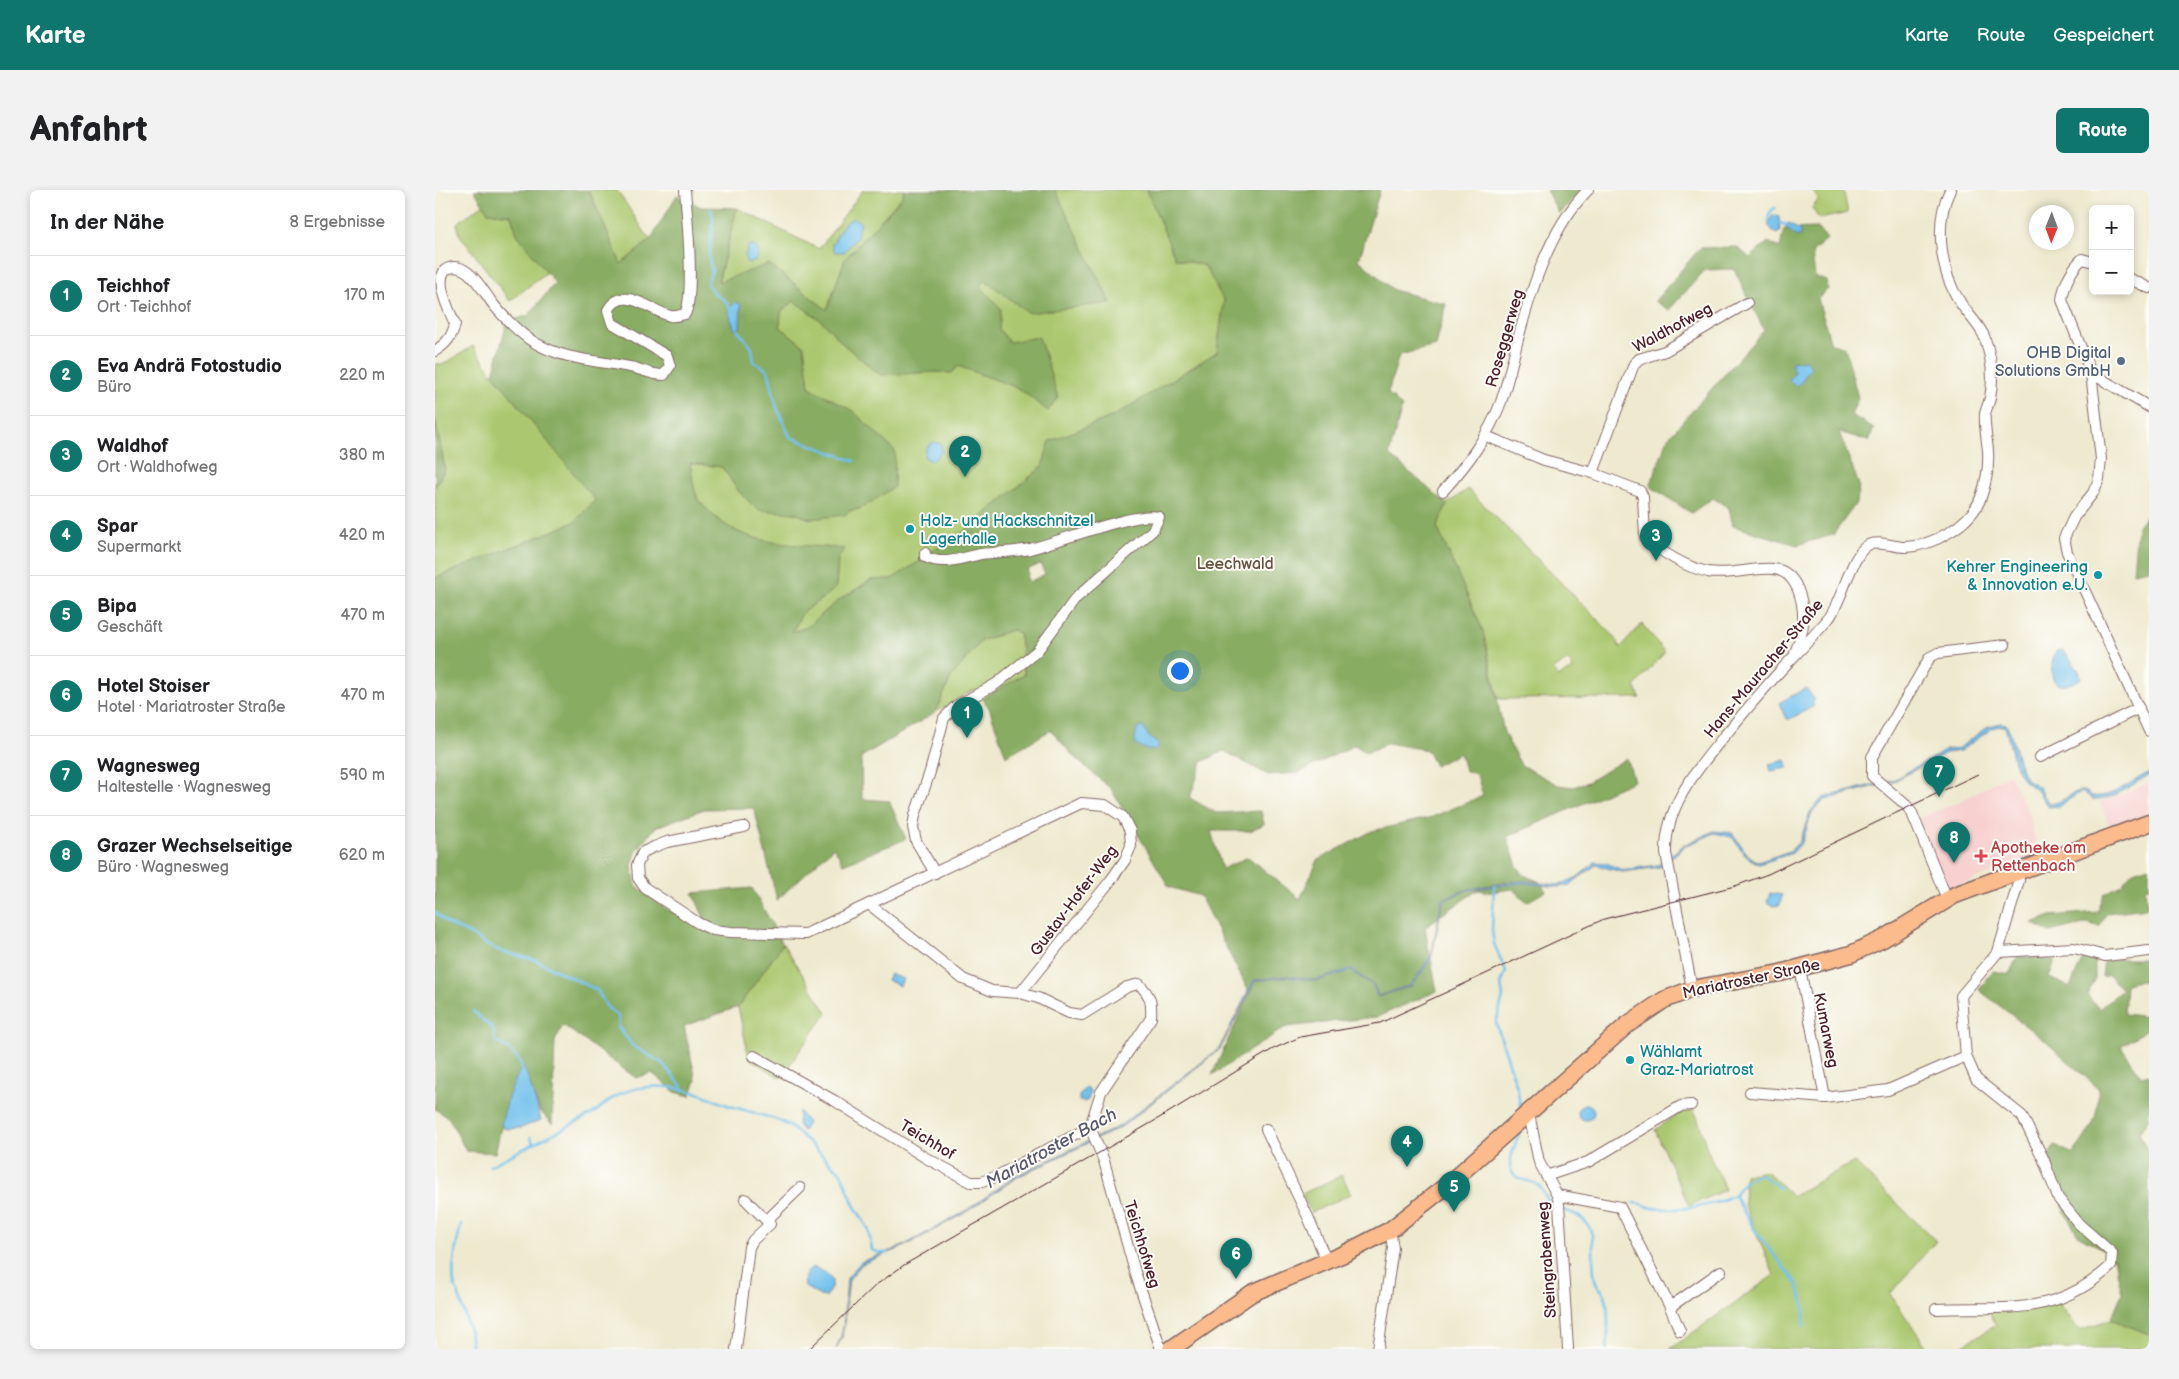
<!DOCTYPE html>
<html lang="de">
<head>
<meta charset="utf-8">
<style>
  body { margin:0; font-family:"Balsamiq Sans",sans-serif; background:#f2f2f2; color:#202124 }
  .controls { position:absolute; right:15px; top:15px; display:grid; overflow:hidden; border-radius:8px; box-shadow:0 2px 8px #0003 }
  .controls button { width:45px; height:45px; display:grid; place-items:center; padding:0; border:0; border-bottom:1px solid #e0e0e0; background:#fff; color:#202124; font:25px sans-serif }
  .compass { position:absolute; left:1594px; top:15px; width:45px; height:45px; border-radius:50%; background:#fff; box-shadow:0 2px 8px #0003; rotate:181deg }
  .you { position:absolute; left:744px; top:480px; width:18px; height:18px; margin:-12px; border:4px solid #fff; border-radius:50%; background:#1a73e8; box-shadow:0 0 0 8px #1a73e833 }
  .badge { display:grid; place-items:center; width:32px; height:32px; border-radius:50%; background:#0f766e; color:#fff; font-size:16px; font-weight:700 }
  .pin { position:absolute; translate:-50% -41px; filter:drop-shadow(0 1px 2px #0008) }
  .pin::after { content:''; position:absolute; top:26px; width:18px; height:15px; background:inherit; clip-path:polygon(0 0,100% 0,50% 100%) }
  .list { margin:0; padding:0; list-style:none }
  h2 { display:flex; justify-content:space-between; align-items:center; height:65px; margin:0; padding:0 20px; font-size:21px }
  h2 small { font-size:16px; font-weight:400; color:#757577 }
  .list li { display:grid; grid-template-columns:32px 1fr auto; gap:15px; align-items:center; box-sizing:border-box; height:80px; padding:0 20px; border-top:1px solid #e0e0e0 }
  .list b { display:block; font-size:19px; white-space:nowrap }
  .list p { margin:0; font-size:16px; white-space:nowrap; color:#757577 }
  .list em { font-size:16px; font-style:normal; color:#757577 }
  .map { position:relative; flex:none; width:1714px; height:1159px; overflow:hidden; border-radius:8px }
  header { display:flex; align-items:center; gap:30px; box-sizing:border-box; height:70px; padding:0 25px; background:#0f766e; color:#fff }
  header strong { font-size:24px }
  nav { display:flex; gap:28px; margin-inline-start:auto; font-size:18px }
  .intro { display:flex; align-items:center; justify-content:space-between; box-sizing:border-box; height:120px; padding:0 30px }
  h1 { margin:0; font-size:35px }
  .button { padding:12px 22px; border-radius:8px; background:#0f766e; color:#fff; font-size:18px; font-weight:700 }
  main { display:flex; gap:30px; padding:0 30px }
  aside { flex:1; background:#fff; border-radius:8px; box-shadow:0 2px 8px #0003 }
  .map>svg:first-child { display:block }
  .built { fill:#f7d0cf }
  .green { fill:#abc86f; stroke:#7a744d; fill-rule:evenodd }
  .forest { fill:#88ac62; stroke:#696646; fill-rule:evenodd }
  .water { fill:#72c1ed; stroke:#5e708c }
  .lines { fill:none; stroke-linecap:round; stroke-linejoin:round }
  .stream { stroke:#72c1ed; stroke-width:2.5 }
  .minor-casing { stroke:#836664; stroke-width:12 }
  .primary-casing { stroke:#836664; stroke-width:19 }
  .minor { stroke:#fff; stroke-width:10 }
  .primary { stroke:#fbbb8c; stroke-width:16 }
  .tram { stroke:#4a1f2b; stroke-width:1 }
  .service-dot { fill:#5c6f8a; stroke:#fdfcf7; stroke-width:2 }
  .culture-dot { fill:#0f9aa8; stroke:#fdfcf7; stroke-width:2 }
  .health-dot { fill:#e0444e; stroke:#fdfcf7; stroke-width:2 }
  .labels { text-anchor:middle; stroke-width:4; stroke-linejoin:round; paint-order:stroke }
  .street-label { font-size:16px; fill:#4a1f2b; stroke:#fdfcf7 }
  .service-label { font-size:16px; fill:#4e5e75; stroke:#fdfcf7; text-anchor:end }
  .culture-label { font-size:16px; fill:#0d838f; stroke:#fdfcf7; text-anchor:start }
  .park-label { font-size:16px; fill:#67523f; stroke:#fdfcf7 }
  .health-label { font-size:16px; fill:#be3a42; stroke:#fdfcf7; text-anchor:start }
  .water-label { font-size:18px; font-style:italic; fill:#58586f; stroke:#fdfcf7 }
</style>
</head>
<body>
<header>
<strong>Karte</strong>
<nav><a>Karte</a><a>Route</a><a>Gespeichert</a></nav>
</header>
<div class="intro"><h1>Anfahrt</h1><a class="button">Route</a></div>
<main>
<aside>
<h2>In der Nähe<small>8 Ergebnisse</small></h2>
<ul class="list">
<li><span class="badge">1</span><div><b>Teichhof</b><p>Ort · Teichhof</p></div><em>170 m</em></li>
<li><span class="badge">2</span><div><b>Eva Andrä Fotostudio</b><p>Büro</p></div><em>220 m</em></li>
<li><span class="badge">3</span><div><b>Waldhof</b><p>Ort · Waldhofweg</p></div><em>380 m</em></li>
<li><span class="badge">4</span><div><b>Spar</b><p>Supermarkt</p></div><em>420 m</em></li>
<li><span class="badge">5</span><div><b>Bipa</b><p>Geschäft</p></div><em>470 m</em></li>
<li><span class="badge">6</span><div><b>Hotel Stoiser</b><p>Hotel · Mariatroster Straße</p></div><em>470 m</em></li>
<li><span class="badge">7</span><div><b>Wagnesweg</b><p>Haltestelle · Wagnesweg</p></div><em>590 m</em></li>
<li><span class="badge">8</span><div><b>Grazer Wechselseitige</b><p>Büro · Wagnesweg</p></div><em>620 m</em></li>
</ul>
</aside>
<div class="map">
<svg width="1714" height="1159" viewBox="0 0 1714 1159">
  <rect width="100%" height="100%" fill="#fdfcf7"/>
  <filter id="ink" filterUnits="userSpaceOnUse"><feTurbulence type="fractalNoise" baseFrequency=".02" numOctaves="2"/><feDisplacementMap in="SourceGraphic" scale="10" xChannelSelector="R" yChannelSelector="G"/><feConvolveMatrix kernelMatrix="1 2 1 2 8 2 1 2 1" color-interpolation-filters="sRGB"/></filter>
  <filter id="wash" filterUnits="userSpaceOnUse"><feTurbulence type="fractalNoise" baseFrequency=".0096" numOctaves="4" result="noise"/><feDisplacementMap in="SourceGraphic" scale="20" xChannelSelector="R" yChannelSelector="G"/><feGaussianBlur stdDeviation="1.12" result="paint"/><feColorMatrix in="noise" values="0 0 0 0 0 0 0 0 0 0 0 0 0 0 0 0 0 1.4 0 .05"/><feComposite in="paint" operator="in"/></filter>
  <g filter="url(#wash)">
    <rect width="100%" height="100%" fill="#eee9cf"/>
    <g class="built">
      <path d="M1574 584 1593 622 1604 665 1511 700 1484 628 1526 611Z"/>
      <path d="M1714 593V626L1677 642 1665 612Z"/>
    </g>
    <g class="green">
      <path d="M152 0H182L215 50 186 74 156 5Z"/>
      <path d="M428 0H469L467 7 410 69 392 120 334 74 283 93 302 18 384 59Z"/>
      <path d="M620 0H712L740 68 770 76 789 111 782 162 679 226 615 251 607 277 516 352 490 363 485 371 457 389 436 390 404 410 372 437 357 442 368 422 396 402 401 397 403 368 409 359C364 354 308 358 275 322 271 318 264 313 262 307 258 297 257 284 255 273L287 277 305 303 375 329 425 319 433 312 459 296 399 210 374 197 369 156 345 137 346 122 359 111 388 132 407 153 445 185 502 182 517 183 523 176 583 198 613 220 574 152 564 139 566 119 546 97 548 89 675 113Z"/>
      <path d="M1381 0H1398L1409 3 1413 23 1384 29 1377 18 1383 10 1378 1Z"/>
      <path d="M49 14 53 22 76 25 82 44 112 82 75 111 24 44 22 33Z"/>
      <path d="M38 156 58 184 161 310 140 332 0 388V297L10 279 0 229V174H9Z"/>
      <path d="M1033 299 1180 447 1185 458 1207 434 1230 462 1200 496 1205 508 1063 509 1048 441 1002 337 1012 314ZM1134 470 1138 479 1123 487 1118 479Z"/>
      <path d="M577 440 584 442 589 484 548 509 538 500 501 522 516 487 546 451Z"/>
      <path d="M348 754 392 823 345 888 314 868 303 817Z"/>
      <path d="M1256 915C1266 931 1267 947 1274 963 1279 976 1286 987 1290 1000L1254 1016 1220 940Z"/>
      <path d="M1419 972 1501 1051 1455 1104 1493 1159H1235L1339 1085 1309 1014 1310 985 1332 981 1357 1006Z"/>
      <path d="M907 985 916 1004 876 1023 867 1004Z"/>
      <path d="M1624 1113 1644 1140 1676 1129 1714 1144V1159H1522L1561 1135 1554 1121H1591Z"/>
    </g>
    <g class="forest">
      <path d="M39 0H152L156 5 186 74 215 50 242 5 266 17 302 18 283 92 334 74 392 120 410 69 467 7 469 0H620L676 113 593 123 549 89 546 97 566 119 564 139 574 152 604 147 623 207 613 221 583 198 523 176 517 183 502 182 445 185 407 153 388 132 359 111 346 122 345 137 369 156 374 197 418 221 460 261 459 297C449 303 426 322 415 320L410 325 375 329 361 323 323 320 305 303 287 277 255 273C257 284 258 298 262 308 264 312 269 316 272 319 308 359 361 353 410 359L403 368 401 397 396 402 368 422 357 442 372 437 404 410 436 390 457 389 485 371 490 363 516 352 607 277 615 251 679 226 782 162 789 111 770 76 740 68 712 0H945L924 70 958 100 1011 114 1001 156 964 165 953 203 967 217 954 265 1012 314 1002 337 1048 441 1069 543 1086 575 1123 595 1138 597 1153 592 1192 568 1199 591 1072 647 1082 676 1089 685 1105 692C1074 688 1035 698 1007 710L1004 727 990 737 995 767 976 795 943 806 941 801 942 807 977 796 996 769 1002 801 942 827 851 837 777 885 820 791 852 787 882 791 915 780 929 789 915 779 882 790 852 786 820 790 810 808 813 800 765 706 734 697 676 599 639 567 616 540 571 566 554 518 548 509 589 484 588 461 584 443 577 440 546 451 516 487 501 522 426 567 427 609 454 611 471 649 408 674 399 657 342 710 319 618 269 619 221 637 202 660 197 675 201 695 225 715 276 744 258 703 317 698 348 754 303 817 249 836 261 890 255 906 240 902 217 883 201 888 128 835 120 851 117 934 105 921 98 903 74 905 60 963 31 961 14 928 0 919V388L140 332 160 310 58 184 72 132 94 125 120 93 82 44 76 25 53 22ZM306 115 305 138 294 120ZM605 374 610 384 594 392 591 386 594 384 592 380ZM953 553 992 560 1000 576 1025 563 1030 580 1042 585 1048 606 997 627 937 641 883 670 865 709 813 667 787 679 776 641H815L829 634 826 621 781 623 755 608 767 572 789 561 833 585 863 583 920 555 931 563Z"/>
      <path d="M1111 0H1146L1124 24Z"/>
      <path d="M1383 38 1392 49 1377 62 1380 87 1392 91 1393 99 1383 109 1396 154 1410 157 1423 208 1416 225 1439 238 1434 251 1404 242 1424 295 1422 312 1398 345 1362 355 1298 336 1294 318 1278 308 1256 323 1215 296 1233 248 1329 140 1299 79 1270 80 1234 120 1220 111 1265 58 1302 57 1315 68 1333 52 1345 58 1349 39ZM1367 171 1373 181 1367 191 1360 183 1358 172Z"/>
      <path d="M0 229 10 279 0 297Z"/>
      <path d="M1714 322V379L1698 382 1702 338Z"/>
      <path d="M1714 676V698L1710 699 1712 718 1672 723 1664 737 1653 733 1614 742 1597 733 1616 726 1663 722 1669 704 1686 695 1698 681Z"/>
      <path d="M1088 693 1106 694 1111 701 1092 712 1078 699 1055 702 1043 700 1005 726 1008 711 1032 700Z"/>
      <path d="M1583 766 1620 770 1614 788 1635 797 1649 766 1660 770V790L1652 805 1664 819 1687 800 1674 785 1667 787 1669 769H1714V793L1703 791 1691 794 1689 824 1714 827 1713 839 1686 856 1706 886 1714 884V928L1704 943 1714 964V1144L1676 1129 1687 1103 1679 1069 1666 1058 1644 1046 1630 1023 1614 965 1620 955 1638 964C1656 939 1664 930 1663 898L1609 850 1544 800 1558 781 1574 784Z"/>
    </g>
    <g class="water">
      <path d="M1338 25 1344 27 1345 42 1341 44 1333 35Z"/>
      <path d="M419 28 426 33 422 42 423 46 409 62H400L397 55C403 45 406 32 419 28Z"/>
      <path d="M1354 33 1365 41V46H1360L1350 36Z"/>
      <path d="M317 54 323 60 322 70 315 73 311 72 310 66 313 56Z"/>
      <path d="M301 112 306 115 305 138 300 140 294 124 295 117Z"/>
      <path d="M1371 170 1376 177 1364 195 1357 194 1354 189 1360 183 1357 179V172Z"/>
      <path d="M498 252 506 254 507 262 497 271 489 267 491 258Z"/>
      <path d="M1628 460 1644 481 1646 488C1618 507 1611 485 1621 461Z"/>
      <path d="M1371 498 1380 510 1377 512 1379 516 1355 529H1351L1344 513Z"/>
      <path d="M1565 533 1571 534 1575 542 1584 574 1591 589 1604 597 1614 614C1632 614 1642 591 1657 606 1677 609 1697 590 1714 583V585C1698 594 1677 611 1658 610L1651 604 1646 602 1624 616 1613 617 1602 600 1589 591 1580 575 1570 536 1559 537 1525 561 1511 563 1461 590 1390 610 1377 622 1367 652 1357 663 1324 674 1312 667 1297 647 1279 643 1273 646 1250 656 1225 677 1187 682 1161 675 1134 695 1124 697 1088 693 1032 700 1008 711 996 769 977 796 942 807 938 795 915 781 882 791 852 787 820 791 785 859 686 937 582 987 528 1024 466 1058 427 1074 414 1089 407 1147 401 1159 406 1147 409 1133 412 1088 426 1072 466 1057 528 1023 581 986 685 936 784 859 819 790 852 786 882 790 915 779 939 795 943 806 976 795 996 766 1007 710 1032 699 1087 691 1124 695 1143 687 1160 672 1171 673 1187 680 1223 675 1249 655 1279 641 1297 643 1313 665 1323 672 1355 661 1365 651 1375 622 1388 608 1460 589 1511 560 1524 558 1552 537Z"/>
      <path d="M708 537 714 547 724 555 721 560H714L702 556C699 549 700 545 703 538Z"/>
      <path d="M1351 570 1353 578 1336 581 1334 574Z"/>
      <path d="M1335 703 1347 705 1345 715 1338 716 1332 712Z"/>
      <path d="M455 784 468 789 465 796 452 790Z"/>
      <path d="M87 875 92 884 106 930 86 938 70 939 66 934 74 905Z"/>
      <path d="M650 898 653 899 655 902 653 910 649 912 644 911V906Z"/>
      <circle cx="1151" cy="922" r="8"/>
      <path d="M364 921 373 933 368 941 363 935Z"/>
      <path d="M378 1077 391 1083 397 1090V1095L391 1107 385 1106 370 1097C368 1088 370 1082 378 1077Z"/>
    </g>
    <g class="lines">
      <g class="stream">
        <path d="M276 19 278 29 274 70 277 80 272 94 281 105 290 110 296 119"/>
        <path d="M1334 31C1332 25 1335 21 1340 18"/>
        <path d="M1345 33 1351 35"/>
        <path d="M302 139 317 158 319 172 333 180 342 218 355 247 419 271"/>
        <path d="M1059 696 1057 740 1059 754 1071 781 1066 794 1068 807 1061 833 1082 897 1086 920"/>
        <path d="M0 722 13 734 35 744 52 755 68 762 100 770 162 800 172 817 183 826 184 838 198 856 227 873 250 900 263 903 292 915 340 929 353 935 366 945 406 983 419 1015 433 1038 437 1060 445 1063H452"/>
        <path d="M38 821 58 839 60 851C71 857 84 865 87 878"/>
        <path d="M1085 940C1082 954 1066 978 1083 988 1090 992 1098 990 1105 997 1111 1004 1111 1013 1121 1018"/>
        <path d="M96 947 98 954C118 944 138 934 157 924 164 920 169 914 175 910 196 895 226 894 250 900"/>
        <path d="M55 976 98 954"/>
        <path d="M1299 1005C1306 994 1314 986 1327 985L1345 998"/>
        <path d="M1199 1013C1206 1013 1211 1017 1218 1018 1246 1021 1274 1017 1299 1005L1319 1039 1362 1094 1369 1115V1137"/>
        <path d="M1128 1020C1171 1032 1153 1059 1160 1089 1161 1096 1167 1099 1170 1105 1174 1116 1173 1147 1172 1159"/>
        <path d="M26 1034C23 1049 12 1090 23 1102L36 1146V1159"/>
      </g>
    </g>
  </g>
  <g filter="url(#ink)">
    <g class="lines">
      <defs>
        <g id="minor">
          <path d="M1658 72 1647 69C1636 80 1629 95 1627 110L1656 183 1666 269 1664 289 1658 303 1639 327 1629 348 1632 362 1714 541"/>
          <path d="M1695 89 1714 98"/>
          <path d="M0 161C11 154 17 147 20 134 14 120 0 93 10 80 31 67 48 101 58 114 66 124 75 133 85 142 118 171 159 169 200 178 210 181 218 185 229 185L235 176 232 166 177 133 173 120C188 94 214 120 235 126 240 127 245 125 250 124 260 105 252 25 250 0"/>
          <path d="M1656 183 1714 217"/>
          <path d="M1051 246 1109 270 1158 283 1205 301 1208 307 1210 347C1227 363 1250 377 1273 382 1295 386 1317 377 1338 379 1363 381 1369 413 1368 433 1368 443 1363 454 1360 463"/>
          <path d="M1158 283 1199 174 1204 169 1230 161 1312 113"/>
          <path d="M1008 301C1032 274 1053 247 1066 212 1071 197 1075 181 1079 165 1093 109 1112 41 1153 0"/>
          <path d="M490 363V367C510 376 526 368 546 364 562 362 579 362 595 359 624 352 701 321 724 327L718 340 641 408 602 461 561 494 521 516 509 528 495 582 480 625 478 637 481 651 500 683"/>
          <path d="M1605 567 1704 518"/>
          <path d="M309 637 232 652 219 657 208 662 202 675 203 688 210 698 263 733 278 740 296 742 371 744 434 714"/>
          <path d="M1512 709 1477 623 1471 615 1437 586V567L1495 467 1503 463 1570 455"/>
          <path d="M1563 762 1639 758 1670 766 1714 761"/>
          <path d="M1365 778 1390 908"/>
          <path d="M1257 799 1231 663C1230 618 1259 583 1286 550 1306 526 1325 503 1346 480 1362 463 1379 446 1394 428 1407 411 1417 363 1433 355 1444 350 1458 357 1470 357 1498 356 1537 334 1546 307 1551 293 1554 276 1553 261 1552 249 1549 236 1550 224 1551 219 1554 213 1555 208 1559 188 1556 165 1549 146 1543 133 1532 124 1525 112 1505 82 1499 32 1515 0"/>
          <path d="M585 803 676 690 690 670 696 656 695 641 688 627 670 615 646 613 434 714 528 789 557 801 585 803 603 808 634 823 647 825 692 797 704 794C716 806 717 812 716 828L666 902 655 937 669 971 700 1082 726 1159"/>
          <path d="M319 866 400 911 491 968 536 992H547L562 986 655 937"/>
          <path d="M1315 902 1390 908 1453 900 1531 866 1526 806 1563 762 1584 690 1582 682"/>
          <path d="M1091 926 1095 929 1104 972 1122 1005 1124 1014 1133 1159"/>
          <path d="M831 939 874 1029 892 1072"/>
          <path d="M1111 986 1153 972 1246 916 1256 915"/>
          <path d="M1122 1005 1185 1017 1235 1117 1245 1141"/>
          <path d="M332 1030 365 998"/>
          <path d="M1235 1117 1286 1081"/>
          <path d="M1501 1119C1572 1116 1619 1128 1676 1076L1677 1063 1644 1034 1623 1008 1608 968 1587 926 1541 889 1531 866"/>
          <path d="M301 1159 314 1057 318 1050 335 1034 310 1009"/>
          <path d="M943 1159 958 1058 955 1040"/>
        </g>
        <path id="primary" d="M736 1159 817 1103 911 1063 955 1040 1011 996 1192 835 1229 810 1257 799 1345 783 1416 764 1448 749 1520 705 1714 633"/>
      </defs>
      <use href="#minor" class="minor-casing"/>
      <use href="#primary" class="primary-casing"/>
      <use href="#minor" class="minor"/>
      <use href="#primary" class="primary"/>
      <path class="tram" d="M374 1159 441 1095 469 1075 716 933 838 859 865 847 945 833 1169 729 1300 696 1333 684 1543 584"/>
    </g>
  </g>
  <circle class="service-dot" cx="1686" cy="171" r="5"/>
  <g class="culture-dot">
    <circle cx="475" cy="339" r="5"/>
    <circle cx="1663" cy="385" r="5"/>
    <circle cx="1195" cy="870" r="5"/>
  </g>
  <path class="health-dot" d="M1543.5 658.5h5v5h5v5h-5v5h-5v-5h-5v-5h5z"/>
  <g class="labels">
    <g class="street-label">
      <text transform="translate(1237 137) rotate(-28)" y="6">Waldhofweg</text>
      <text transform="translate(1069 148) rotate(-74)" y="6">Roseggerweg</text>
      <text transform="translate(1328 478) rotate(-50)" y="6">Hans-Mauracher-Straße</text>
      <text transform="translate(638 710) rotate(-53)" y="6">Gustav-Hofer-Weg</text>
      <text transform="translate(1316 788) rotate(-12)" y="6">Mariatroster Straße</text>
      <text transform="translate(1392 840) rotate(79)" y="6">Kumarweg</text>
      <text transform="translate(493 949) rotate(31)" y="6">Teichhof</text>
      <text transform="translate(708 1054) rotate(73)" y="6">Teichhofweg</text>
      <text transform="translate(1111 1070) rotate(-94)" y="6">Steingrabenweg</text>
    </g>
    <g class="service-label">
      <text x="1676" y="168">OHB Digital<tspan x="1676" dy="18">Solutions GmbH</tspan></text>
    </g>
    <g class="culture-label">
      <text x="485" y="336">Holz- und Hackschnitzel<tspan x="485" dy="18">Lagerhalle</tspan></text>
      <text x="1653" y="382" text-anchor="end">Kehrer Engineering<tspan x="1653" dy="18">&amp; Innovation e.U.</tspan></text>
      <text x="1205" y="867">Wählamt<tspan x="1205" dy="18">Graz-Mariatrost</tspan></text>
    </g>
    <g class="park-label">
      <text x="800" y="379">Leechwald</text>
    </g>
    <g class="health-label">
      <text x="1556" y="663">Apotheke am<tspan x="1556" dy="18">Rettenbach</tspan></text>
    </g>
    <g class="water-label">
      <text transform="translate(616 958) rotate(-29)" y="6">Mariatroster Bach</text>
    </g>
  </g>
</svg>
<div class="controls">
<button>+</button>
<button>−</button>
</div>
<svg class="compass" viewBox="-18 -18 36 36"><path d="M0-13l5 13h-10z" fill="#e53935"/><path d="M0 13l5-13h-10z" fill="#757577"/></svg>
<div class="you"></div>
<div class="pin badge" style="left:532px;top:548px">1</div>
<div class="pin badge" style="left:530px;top:287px">2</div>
<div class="pin badge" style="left:1221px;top:371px">3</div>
<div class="pin badge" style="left:972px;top:977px">4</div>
<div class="pin badge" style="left:1019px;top:1022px">5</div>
<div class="pin badge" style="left:801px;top:1089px">6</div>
<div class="pin badge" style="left:1504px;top:607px">7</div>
<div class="pin badge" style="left:1519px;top:673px">8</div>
</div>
</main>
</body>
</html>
